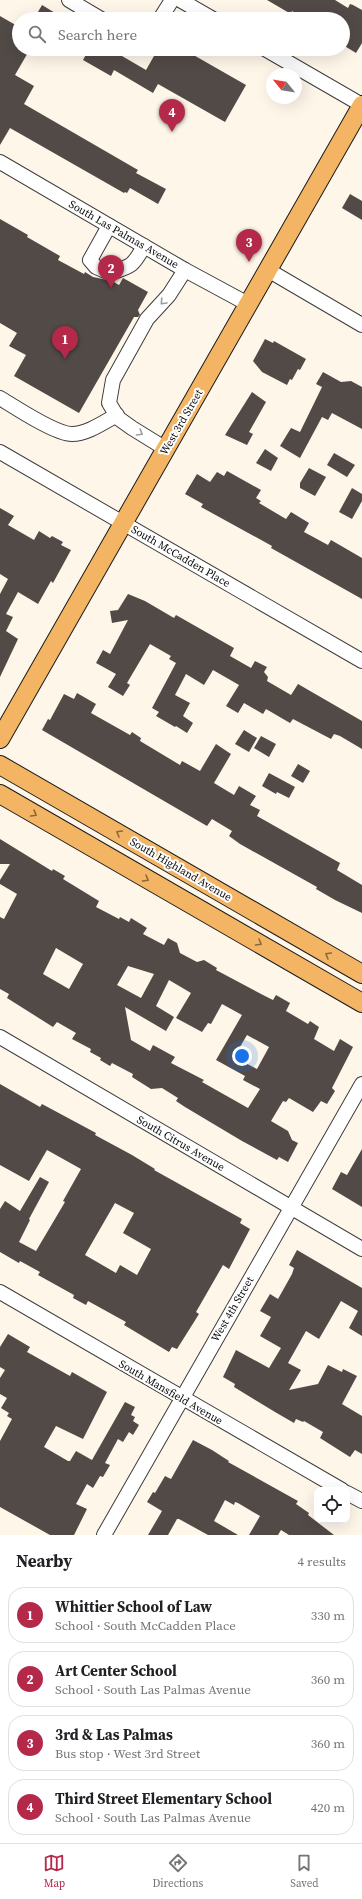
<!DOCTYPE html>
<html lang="en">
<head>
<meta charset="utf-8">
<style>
  body { margin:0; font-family:"Source Serif 4",serif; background:#f6f6f6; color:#202124 }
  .controls { position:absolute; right:12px; bottom:12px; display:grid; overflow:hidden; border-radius:8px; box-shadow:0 4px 16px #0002 }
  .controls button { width:36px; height:36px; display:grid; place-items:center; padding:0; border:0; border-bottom:1px solid #e0e0e0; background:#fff; color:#202124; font:20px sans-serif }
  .compass { position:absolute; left:266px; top:68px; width:36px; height:36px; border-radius:50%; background:#fff; box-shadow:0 4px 16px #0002; rotate:300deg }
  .you { position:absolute; left:242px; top:1056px; width:14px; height:14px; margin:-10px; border:3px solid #fff; border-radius:50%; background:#1a73e8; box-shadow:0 0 0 6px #1a73e833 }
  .badge { display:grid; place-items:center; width:26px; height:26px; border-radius:50%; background:#b4294a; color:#fff; font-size:13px; font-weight:700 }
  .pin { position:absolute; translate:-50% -33px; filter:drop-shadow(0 1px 2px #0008) }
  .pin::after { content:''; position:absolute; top:21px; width:14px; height:12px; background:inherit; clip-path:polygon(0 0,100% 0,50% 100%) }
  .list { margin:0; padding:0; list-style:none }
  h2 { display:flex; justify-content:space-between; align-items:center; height:52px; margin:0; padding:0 16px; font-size:17px }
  h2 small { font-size:13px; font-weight:400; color:#757577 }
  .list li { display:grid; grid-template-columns:26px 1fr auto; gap:12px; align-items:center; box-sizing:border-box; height:56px; margin:0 8px 8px; padding:0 8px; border:1px solid #e0e0e0; border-radius:16px }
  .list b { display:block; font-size:15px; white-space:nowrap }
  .list p { margin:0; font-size:13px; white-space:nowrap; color:#757577 }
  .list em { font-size:13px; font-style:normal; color:#757577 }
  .icon { flex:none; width:22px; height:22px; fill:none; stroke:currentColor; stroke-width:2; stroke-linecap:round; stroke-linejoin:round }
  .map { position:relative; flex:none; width:362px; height:1535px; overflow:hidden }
  .search { position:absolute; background:#fff; box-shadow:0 4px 16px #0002; left:12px; right:12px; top:12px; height:44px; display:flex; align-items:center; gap:10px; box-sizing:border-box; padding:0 14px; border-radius:22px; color:#757577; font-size:15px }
  .sheet { height:308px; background:#fff }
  nav { display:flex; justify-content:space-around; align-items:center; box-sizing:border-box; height:56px; border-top:1px solid #e0e0e0; background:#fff; font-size:11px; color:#757577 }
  nav a { display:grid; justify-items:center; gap:2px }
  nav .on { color:#b4294a }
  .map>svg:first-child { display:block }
  .building { fill:#524a47; fill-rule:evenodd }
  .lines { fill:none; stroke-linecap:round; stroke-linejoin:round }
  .minor-casing { stroke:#3d3d3d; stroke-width:16 }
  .major-casing { stroke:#1b1b1b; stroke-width:20 }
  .minor { stroke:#fff; stroke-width:14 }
  .major { stroke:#f3b564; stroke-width:18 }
  .oneway { stroke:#9d9d9d }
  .oneway2 { stroke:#8a683c }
  .labels { text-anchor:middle; stroke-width:4; stroke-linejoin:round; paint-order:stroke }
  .street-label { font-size:11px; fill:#0a0a0a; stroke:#fff }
</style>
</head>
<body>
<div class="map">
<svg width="362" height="1535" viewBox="0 0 362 1535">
  <rect width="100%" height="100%" fill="#fef6e9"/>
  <g class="building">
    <path d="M267 0H335L348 8 350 4 353 5 362 10V43L356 53 343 45V19H305L292 11 291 14Z"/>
    <path d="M42 5 65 19H34Z"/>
    <path d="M0 16 19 27V49H30L15 75 34 86 24 104 138 170 136 173 166 189 158 204 130 188 127 193 125 192 124 193 10 128 0 145Z"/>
    <path d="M89 49H126L122 56 146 70 158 49H183L246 85 225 122 158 84 153 93 114 70 111 76 83 60Z"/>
    <path d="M350 194 362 201V220L342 208Z"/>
    <path d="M0 219 28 235 27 237 60 256 58 260 84 274 85 272 93 277 112 281 119 285 123 278 148 292 138 310 140 315 138 317H134L79 413 14 376 26 355 9 346 17 333 0 323Z"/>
    <path d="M265 339 273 343 274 341 306 359 300 370 298 369 292 380 290 379 287 385 262 372 253 361Z"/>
    <path d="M323 372 341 382 351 381 362 387V429L332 413 328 420 322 417 300 458 280 446 291 428 300 432 322 387 316 384Z"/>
    <path d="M252 392 266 402 249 432 253 434 247 445 225 435Z"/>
    <path d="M265 449 278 458 271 471 256 463Z"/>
    <path d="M334 453 355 465 347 477 327 465Z"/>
    <path d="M309 468 326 477 315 496 300 488V483Z"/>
    <path d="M227 471 261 490 256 498 261 501 259 503 286 519 291 512 309 523 304 532 328 545 331 540 362 558V599L271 548 272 546 201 507 203 504 185 494 197 474 210 482 217 472 224 476Z"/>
    <path d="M352 488 362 494V501L352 519 339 512Z"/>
    <path d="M0 508 14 516 8 525 34 540 39 531 50 538 52 536 63 542 61 545 71 550 53 583 51 581 38 604 18 592 6 614 13 617 6 631 18 639 0 677V594L8 579 0 574Z"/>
    <path d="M128 594 145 601 174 618 176 615 234 648 230 656 251 668 255 661 267 667 264 672 268 677 267 681 291 695 298 684 362 721V749L340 736 334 734 331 739 293 719 290 723 266 709 263 714 244 703 238 713 226 706 239 685 213 670 204 685 186 674 175 695 190 703 183 716 193 723 187 733 176 726 175 727 156 716 159 712 152 708 176 663 169 659 171 656 150 644 127 683 130 685 123 696 108 687 116 674 96 663 103 650 110 654 128 620 112 623 110 611 118 610Z"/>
    <path d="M77 693 96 704 91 713 130 735 132 732 141 738 140 741 180 765 182 761 200 771 216 744 231 754 214 783 234 795 239 786 256 796 250 805 260 810 257 816 340 863 337 870 362 885V913L335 900 316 889 317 887 240 844 229 836 232 831 212 819 207 826 42 730 48 719 50 720 64 694 74 699Z"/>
    <path d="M244 730 257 738 249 752 235 744Z"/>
    <path d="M261 736 276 744 269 757 254 748Z"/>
    <path d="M298 764 310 771 303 783 291 776Z"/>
    <path d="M269 773 295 787 289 798 277 792 276 794 262 786Z"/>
    <path d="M0 839 52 871 53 869 65 876 63 879 99 901 96 907 119 919 120 917 129 922 131 918 147 928 143 934 164 945 168 938 177 943 180 953 197 962 204 960 217 968 216 970 263 995 273 1000 276 995 290 1003 286 1011 308 1024 310 1021 319 1027 314 1039 334 1051 340 1039 353 1047 332 1088 335 1091 327 1104 321 1101 313 1112 289 1098 286 1102 283 1101 271 1121 288 1131 292 1140 298 1143 288 1162 279 1157 277 1160 242 1141 185 1107 176 1101 178 1098 162 1088 151 1089 132 1077 133 1074 112 1063 110 1066 100 1060 101 1058 90 1052 91 1049 72 1039 76 1033 57 1022 53 1027 7 998 9 994 0 989V917L4 919 17 894 0 884V880L10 864H0ZM56 948 83 964 69 989 43 974ZM128 966 154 974 141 998 117 985ZM169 980 191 993 176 1018 202 1032 208 1023 211 1024 222 1004 242 1015 216 1060 245 1076 243 1080 260 1089 248 1108 202 1082 204 1080 171 1063 175 1057 153 1045 150 1051 131 1040 125 1007 166 1031 174 1017 156 1006ZM247 1035 269 1047 257 1069 234 1057Z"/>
    <path d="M0 1084 40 1107 42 1104 96 1133 95 1135 132 1155 155 1169 154 1170 242 1219 240 1223 250 1229 229 1269 223 1265 196 1312 199 1314 177 1349 172 1347 169 1352 124 1325 126 1322 88 1301 86 1305 73 1298 74 1295 38 1275 40 1272 20 1261 19 1263 0 1252V1209L5 1201 20 1211 40 1177 49 1182 29 1219 30 1220 19 1242 36 1251 65 1202 63 1201 81 1169 47 1150 29 1181 0 1165ZM115 1203 134 1213 123 1233 151 1249 137 1275 120 1265 116 1273 85 1255Z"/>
    <path d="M362 1149V1207L332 1189 341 1172 347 1175Z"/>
    <path d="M297 1250 362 1288V1336L349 1328 358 1311 341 1301 319 1339 306 1331 288 1363 301 1370 289 1390 318 1384 328 1365 342 1372 343 1369 357 1376 342 1404 362 1416V1454L355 1450 350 1457 320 1438 323 1432 304 1421 303 1422 296 1419 294 1423 275 1412 234 1387 235 1384 223 1377 236 1350 269 1368 281 1348 260 1336 271 1317 260 1311 270 1294 278 1299 292 1274 294 1268 289 1265Z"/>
    <path d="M8 1334 30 1347 27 1352 70 1376 72 1372 107 1392 83 1439 56 1426 44 1447 68 1461H70L76 1451 92 1460 125 1402 135 1407 131 1415 135 1417 133 1421 139 1425 133 1435 129 1432 123 1442 118 1439 105 1463 110 1465 103 1477 100 1476 93 1488 87 1484 76 1504 87 1509 74 1535H50L0 1507V1441L12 1419 7 1416 9 1413 1 1408 7 1398 0 1394V1378L5 1370 0 1367V1347Z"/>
    <path d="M193 1440 212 1450 229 1461 228 1462 298 1501 296 1504 309 1513 308 1515 334 1535H289L281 1530 278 1535H249L260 1516 238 1503 235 1502 234 1505 225 1500 214 1521 238 1535H208L179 1519H177L168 1535H148L162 1511 147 1502 153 1492 155 1493 165 1476 171 1479Z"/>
  </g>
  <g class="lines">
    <defs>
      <g id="minor">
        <path d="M69 0 101 19"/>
        <path d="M180 0 213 19"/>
        <path d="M160 19 172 0"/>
        <path d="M265 49 362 105"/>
        <path d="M0 162 185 270 248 304"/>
        <path d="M109 226 90 260 96 267 110 273C132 266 133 266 144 246"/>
        <path d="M268 270 362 325"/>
        <path d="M0 398C15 407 55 434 72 434 87 434 104 422 117 415"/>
        <path d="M166 449 132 428 118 418 109 403 113 380 147 319 169 295 185 270"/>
        <path d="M0 452 362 661"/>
        <path d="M0 1037 362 1249"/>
        <path d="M0 1292 342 1490"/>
        <path d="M347 1493 362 1501"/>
        <path d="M104 1535 362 1084"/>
      </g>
      <g id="major">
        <path d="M0 739 362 105"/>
        <path d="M0 765 362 974"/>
        <path d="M0 794 362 1003"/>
      </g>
    </defs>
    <use href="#minor" class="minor-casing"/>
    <use href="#major" class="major-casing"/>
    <use href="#minor" class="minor"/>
    <use href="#major" class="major"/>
  </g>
  <defs><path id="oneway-chevron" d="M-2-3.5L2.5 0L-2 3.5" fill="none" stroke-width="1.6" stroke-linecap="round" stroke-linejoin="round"/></defs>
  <g class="oneway">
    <use href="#oneway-chevron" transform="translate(163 302) rotate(133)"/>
    <use href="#oneway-chevron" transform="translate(140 433) rotate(31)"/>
  </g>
  <g class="oneway2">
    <use href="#oneway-chevron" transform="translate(34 814) rotate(30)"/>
    <use href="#oneway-chevron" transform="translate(119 833) rotate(-150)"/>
    <use href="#oneway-chevron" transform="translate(146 879) rotate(30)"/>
    <use href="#oneway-chevron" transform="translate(259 943) rotate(30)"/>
    <use href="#oneway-chevron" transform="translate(328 955) rotate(-150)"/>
  </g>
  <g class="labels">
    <g class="street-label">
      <text transform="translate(124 234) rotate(30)" y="4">South Las Palmas Avenue</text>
      <text transform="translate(181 422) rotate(-60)" y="4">West 3rd Street</text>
      <text transform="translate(181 556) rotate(30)" y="4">South McCadden Place</text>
      <text transform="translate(181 869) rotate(30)" y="4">South Highland Avenue</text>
      <text transform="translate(181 1143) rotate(30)" y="4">South Citrus Avenue</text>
      <text transform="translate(232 1309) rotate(-60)" y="4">West 4th Street</text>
      <text transform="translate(171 1392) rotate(30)" y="4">South Mansfield Avenue</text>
    </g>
  </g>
</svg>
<div class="controls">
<button><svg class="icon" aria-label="locate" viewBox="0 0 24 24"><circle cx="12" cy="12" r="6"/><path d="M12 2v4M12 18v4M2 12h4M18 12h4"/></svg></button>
</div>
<svg class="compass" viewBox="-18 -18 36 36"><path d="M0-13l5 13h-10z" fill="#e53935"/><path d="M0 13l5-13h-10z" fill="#757577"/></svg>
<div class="you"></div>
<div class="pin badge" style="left:65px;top:359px">1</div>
<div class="pin badge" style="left:111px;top:288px">2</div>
<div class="pin badge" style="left:249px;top:262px">3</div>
<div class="pin badge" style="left:172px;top:132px">4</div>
<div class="search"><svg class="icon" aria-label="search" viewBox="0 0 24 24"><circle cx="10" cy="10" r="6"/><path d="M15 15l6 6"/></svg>Search here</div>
</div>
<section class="sheet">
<h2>Nearby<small>4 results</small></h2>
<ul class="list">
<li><span class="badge">1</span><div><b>Whittier School of Law</b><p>School · South McCadden Place</p></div><em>330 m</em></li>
<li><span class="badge">2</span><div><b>Art Center School</b><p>School · South Las Palmas Avenue</p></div><em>360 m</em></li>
<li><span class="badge">3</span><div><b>3rd &amp; Las Palmas</b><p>Bus stop · West 3rd Street</p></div><em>360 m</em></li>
<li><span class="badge">4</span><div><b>Third Street Elementary School</b><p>School · South Las Palmas Avenue</p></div><em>420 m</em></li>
</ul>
</section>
<nav>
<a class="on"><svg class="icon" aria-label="map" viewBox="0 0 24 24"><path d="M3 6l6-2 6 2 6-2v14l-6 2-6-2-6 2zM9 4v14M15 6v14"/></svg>Map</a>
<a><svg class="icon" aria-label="directions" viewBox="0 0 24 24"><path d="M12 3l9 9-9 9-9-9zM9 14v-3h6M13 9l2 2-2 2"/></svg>Directions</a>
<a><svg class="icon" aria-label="saved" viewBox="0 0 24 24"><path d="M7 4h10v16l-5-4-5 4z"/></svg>Saved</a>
</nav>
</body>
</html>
